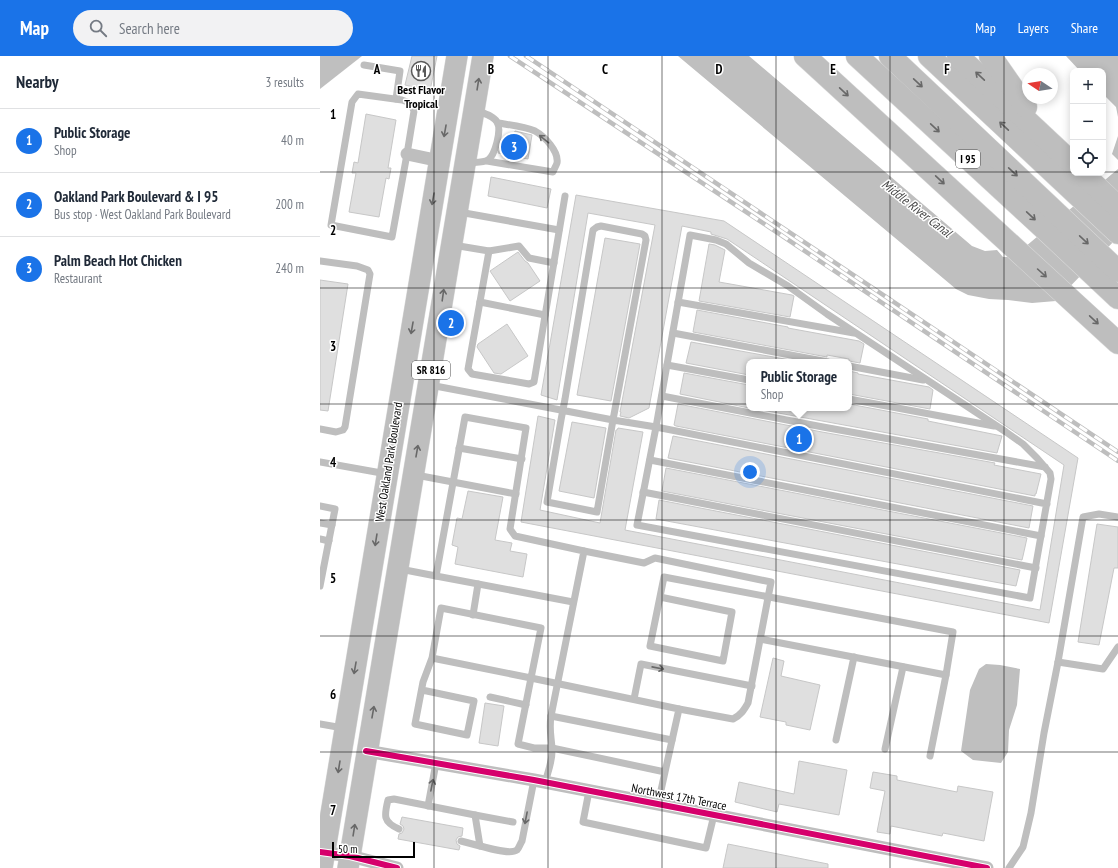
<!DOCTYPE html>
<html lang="en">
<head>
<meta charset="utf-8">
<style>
  body { margin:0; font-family:"PT Sans Narrow",sans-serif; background:#f2f2f3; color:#1f2937 }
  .controls { position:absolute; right:12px; top:12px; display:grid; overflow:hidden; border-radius:8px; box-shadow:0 2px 10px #0003 }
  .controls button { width:36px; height:36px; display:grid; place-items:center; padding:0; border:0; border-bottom:1px solid #e0e1e3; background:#fff; color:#1f2937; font:20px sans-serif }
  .compass { position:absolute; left:702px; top:12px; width:36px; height:36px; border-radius:50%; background:#fff; box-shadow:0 2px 10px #0003; rotate:282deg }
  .scale { position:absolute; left:12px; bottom:10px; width:83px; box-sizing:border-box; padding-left:4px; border:2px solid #000; border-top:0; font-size:11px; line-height:14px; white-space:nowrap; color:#000; -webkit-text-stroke:3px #fff; paint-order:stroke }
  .you { position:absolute; left:430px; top:416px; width:14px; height:14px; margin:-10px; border:3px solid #fff; border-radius:50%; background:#1a73e8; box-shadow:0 0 0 6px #1a73e833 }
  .badge { display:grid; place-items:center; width:26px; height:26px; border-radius:50%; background:#1a73e8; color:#fff; font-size:13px; font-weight:700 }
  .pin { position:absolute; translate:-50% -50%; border:2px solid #fff; box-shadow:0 1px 4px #0006 }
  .popup { position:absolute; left:426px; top:303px; width:106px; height:52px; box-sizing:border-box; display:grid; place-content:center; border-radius:8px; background:#fff; filter:drop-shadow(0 1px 3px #0005); font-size:13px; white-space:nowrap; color:#747a83 }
  .popup b { font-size:15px; color:#1f2937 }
  .popup::after { content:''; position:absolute; left:50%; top:100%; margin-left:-8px; border:8px solid transparent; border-top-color:#fff }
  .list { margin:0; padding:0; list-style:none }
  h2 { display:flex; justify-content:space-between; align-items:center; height:52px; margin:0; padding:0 16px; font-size:17px }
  h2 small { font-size:13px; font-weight:400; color:#747a83 }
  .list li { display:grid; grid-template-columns:26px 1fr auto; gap:12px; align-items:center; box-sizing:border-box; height:64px; padding:0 16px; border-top:1px solid #e0e1e3 }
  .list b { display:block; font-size:15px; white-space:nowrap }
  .list p { margin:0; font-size:13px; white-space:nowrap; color:#747a83 }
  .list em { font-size:13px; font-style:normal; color:#747a83 }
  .icon { flex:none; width:22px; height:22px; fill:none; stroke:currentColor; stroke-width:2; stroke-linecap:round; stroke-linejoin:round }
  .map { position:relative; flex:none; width:798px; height:812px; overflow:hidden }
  header { display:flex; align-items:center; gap:24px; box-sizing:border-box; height:56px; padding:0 20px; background:#1a73e8; color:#fff }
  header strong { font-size:19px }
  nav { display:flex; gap:22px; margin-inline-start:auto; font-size:14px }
  .search { width:280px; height:36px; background:#f2f2f3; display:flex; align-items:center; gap:10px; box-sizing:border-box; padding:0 14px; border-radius:22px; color:#747a83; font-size:15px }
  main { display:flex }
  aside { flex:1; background:#fff }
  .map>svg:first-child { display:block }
  .water { fill:#bfbfbf }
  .building { fill:#dfdfdf; stroke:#c7c7c7 }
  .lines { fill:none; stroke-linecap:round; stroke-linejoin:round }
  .primary-casing { stroke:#dbdbdb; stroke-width:22 }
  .highway-casing { stroke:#dbdbdb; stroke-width:23 }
  .lane { stroke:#bebebe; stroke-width:7 }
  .street { stroke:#bebebe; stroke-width:13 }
  .primary { stroke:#bebebe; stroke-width:21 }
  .highway { stroke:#bebebe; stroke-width:22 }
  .rail-casing { stroke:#bebebe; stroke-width:4.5 }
  .rail { stroke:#fff; stroke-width:3; stroke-dasharray:9; stroke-linecap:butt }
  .cycleway-casing { stroke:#fff; stroke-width:8 }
  .cycleway { stroke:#d6006c; stroke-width:6 }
  .oneway { stroke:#686868 }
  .grid { fill:none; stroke:#000; stroke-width:1; stroke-opacity:0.55 }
  .labels { text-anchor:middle; stroke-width:3; stroke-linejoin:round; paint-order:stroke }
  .shield { fill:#fff; stroke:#4c4c4c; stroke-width:1 }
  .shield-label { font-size:11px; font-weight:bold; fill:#000 }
  .poi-label { font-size:12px; font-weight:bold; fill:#000; stroke:#fff }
  .street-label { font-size:12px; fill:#000; stroke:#fff }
  .water-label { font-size:13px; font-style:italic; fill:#444; stroke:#fff }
  .grid-label { font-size:13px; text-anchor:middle; font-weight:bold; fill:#000; stroke:#fff; stroke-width:3; stroke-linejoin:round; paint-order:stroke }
</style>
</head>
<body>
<header>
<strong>Map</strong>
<div class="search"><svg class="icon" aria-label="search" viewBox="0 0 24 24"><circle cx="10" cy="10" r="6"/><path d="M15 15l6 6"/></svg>Search here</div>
<nav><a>Map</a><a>Layers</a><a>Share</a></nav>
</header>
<main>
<aside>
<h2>Nearby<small>3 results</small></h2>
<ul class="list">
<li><span class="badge">1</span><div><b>Public Storage</b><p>Shop</p></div><em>40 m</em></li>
<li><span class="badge">2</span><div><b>Oakland Park Boulevard &amp; I 95</b><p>Bus stop · West Oakland Park Boulevard</p></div><em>200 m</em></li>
<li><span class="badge">3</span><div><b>Palm Beach Hot Chicken</b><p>Restaurant</p></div><em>240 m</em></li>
</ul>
</aside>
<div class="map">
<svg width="798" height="812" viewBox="0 0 798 812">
  <rect width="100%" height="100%" fill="#fff"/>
  <g class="water">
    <path d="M0 0H42L0 33Z"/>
    <path d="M358 0H429L652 190 665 195 677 194 683 201H693L798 113V181L736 245 712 247 688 244 669 243 648 239 636 233Z"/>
    <path d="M746 0H798V61L796 51 783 38V15H760Z"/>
    <path d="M798 80V104L792 98Z"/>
    <path d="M666 608 680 609 700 613 697 649 689 674 688 696 681 707 653 704 641 695 650 634 659 613Z"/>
  </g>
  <g class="building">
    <path d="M92 0H117L110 35 85 29Z"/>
    <path d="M46 58 76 64 68 112H71L69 123 66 122 59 161 29 156 36 117H32L34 106 38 107Z"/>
    <path d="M195 75 212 79 208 103 178 97 182 85 192 86Z"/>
    <path d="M171 121 231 133 227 152 168 140Z"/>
    <path d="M256 139 404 165 758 402 729 567 201 466 218 360 235 364 220 454 280 467 296 374H297L298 372 323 376 305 474 720 554 744 409 407 183 391 178V176L362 170 329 352 309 362 300 360 301 356H300L335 169 268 157 237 344 221 339Z"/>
    <path d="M285 182 320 188 291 345 257 339Z"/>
    <path d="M389 188 395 189 405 194 399 226 472 239 474 240 470 261 379 245Z"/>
    <path d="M198 196 205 205 208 207 220 225 190 245 170 215Z"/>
    <path d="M0 224 28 228 8 355 0 354Z"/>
    <path d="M377 254 468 271V272L539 285 544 288 540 307 529 305V303L507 299V301L373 276Z"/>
    <path d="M187 268 208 300 181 318 174 317 157 291 158 288Z"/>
    <path d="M371 286 481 306H429V319L366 307Z"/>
    <path d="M529 315 538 317V318L609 331 613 334 610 353 529 338Z"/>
    <path d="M364 317 429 329V352L360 338Z"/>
    <path d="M358 348 502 376 675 407 674 409 721 418 716 438H715V440L356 370 354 369Z"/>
    <path d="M529 348 608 363V365L682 380 677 397 431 352H529Z"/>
    <path d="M252 366 286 372 274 442 239 435Z"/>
    <path d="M353 380 713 450 709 472 348 402Z"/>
    <path d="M346 412 707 482 703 500 702 504 342 435Z"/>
    <path d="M148 435 183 441 175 484 192 487 190 495 207 498 203 521 135 508 138 491 132 489 137 462 142 463Z"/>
    <path d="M339 444 700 514 696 530 336 463Z"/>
    <path d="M777 468 798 471V512H794L779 589 758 586Z"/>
    <path d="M453 602 464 605 461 620 500 629 490 674 466 669V666L440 661Z"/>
    <path d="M165 647 184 650 178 690 159 687Z"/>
    <path d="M479 705 527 714 519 759 459 748 457 756 415 746 419 726 474 738Z"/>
    <path d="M553 716 577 720V724L637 736 638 730 673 736 664 785 623 777 622 780 571 770 570 778 557 776 565 735 550 732Z"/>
    <path d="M82 761 143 772 142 780 138 781 136 784 137 788 140 790 139 794 78 783 79 778 82 777 84 773 83 770 80 768Z"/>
    <path d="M408 788 508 808V812H403Z"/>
  </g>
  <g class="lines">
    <defs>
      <g id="primary">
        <path d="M2 812 137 0"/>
        <path d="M28 812 163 0"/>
      </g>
      <g id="highway">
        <path d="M485 0 798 287"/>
        <path d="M537 0 731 179 798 242"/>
        <path d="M570 0 798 215"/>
        <path d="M609 0 798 177"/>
        <path d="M638 0 753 108"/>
        <path d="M670 0 674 5 706 51"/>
        <path d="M762 117 798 151"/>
      </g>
    </defs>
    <use href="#primary" class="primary-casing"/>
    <use href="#highway" class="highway-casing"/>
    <g class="lane">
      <path d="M44 9 80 15 76 43"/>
      <path d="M38 38 82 44C89 46 92 48 94 55L87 98 72 181 11 169 32 46Z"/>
      <path d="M167 105 233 116C234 113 236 110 237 107 239 95 224 80 215 75 204 70 189 69 178 67"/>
      <path d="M147 107C153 106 163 107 168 104 175 99 182 74 177 66 173 59 162 57 155 54"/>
      <path d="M139 156 239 174"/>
      <path d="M133 189 169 195 148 313 152 318 209 328 214 326 245 140"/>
      <path d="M169 195 199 190 209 202 234 207"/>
      <path d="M0 205 37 210 48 214 50 218 25 371 23 374 16 376 0 373"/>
      <path d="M160 246 225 259"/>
      <path d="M358 246 534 277"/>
      <path d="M353 277 508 306"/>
      <path d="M347 309 429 324"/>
      <path d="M529 310 603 324"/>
      <path d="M110 329 293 364 326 184 325 180 322 178 281 170 277 171 273 174 245 343 241 364 227 446 277 456 293 364 336 371 317 469 710 542 731 423 730 417 717 402 703 388 686 376 507 258 468 230 429 207 406 188 396 184 370 179 336 371 727 448"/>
      <path d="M342 340 503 371 725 411"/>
      <path d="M529 343 674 370"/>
      <path d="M139 392 202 403"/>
      <path d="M330 404 721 480"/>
      <path d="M0 406 67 418"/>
      <path d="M96 419 196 438"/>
      <path d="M323 436 716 512"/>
      <path d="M0 450 15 453 0 530"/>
      <path d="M0 467 12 469"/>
      <path d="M0 483 9 485"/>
      <path d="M264 495 324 507 335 502 451 526 428 647C424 654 421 659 413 663L359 653"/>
      <path d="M80 513 116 520 145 361 206 372 190 473 195 480 264 495 231 660C229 673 231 679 232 692 233 704 228 715 225 727"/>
      <path d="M116 520 253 546"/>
      <path d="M340 541 412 556 403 605 330 590 344 521 633 576 626 619 440 583"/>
      <path d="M153 559 158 528"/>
      <path d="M738 606 783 613 798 591"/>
      <path d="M102 634 154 645 147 679 95 668 103 626 112 602 121 552 221 572 211 622 112 602"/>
      <path d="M170 641 206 649"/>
      <path d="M314 643 321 608 432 630"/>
      <path d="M231 660 352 684"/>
      <path d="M0 668 23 672"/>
      <path d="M516 684 534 601"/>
      <path d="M565 693 583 611"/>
      <path d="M610 700 626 619"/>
      <path d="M269 735 263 766 386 792 394 759"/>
      <path d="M338 748 345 716 232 692H214L198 688 211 622 359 653 345 716"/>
      <path d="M108 750 116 707"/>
      <path d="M155 759 160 790C169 792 190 799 197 794 199 792 200 788 202 785L214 724"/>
      <path d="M79 773C63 766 64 760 68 744L74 743 155 759 193 766"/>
      <path d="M141 785 160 790"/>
      <path d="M689 812 703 791 711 757 724 677 738 606 763 461 779 458 798 461"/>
    </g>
    <g class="street">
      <path d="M87 98 120 105"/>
      <path d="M46 695 214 724 667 812"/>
      <path d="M0 796 30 800 77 812"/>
    </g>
    <use href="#primary" class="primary"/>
    <use href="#highway" class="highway"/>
    <defs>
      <g id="rail">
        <path d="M190 0 449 171 798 405"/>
        <path d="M206 0 798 396"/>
      </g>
    </defs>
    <use href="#rail" class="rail-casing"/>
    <use href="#rail" class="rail"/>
    <defs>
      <g id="cycleway">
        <path d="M46 695 214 724 667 812"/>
        <path d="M0 796 30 800 77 812"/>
      </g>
    </defs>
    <use href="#cycleway" class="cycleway-casing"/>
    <use href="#cycleway" class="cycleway"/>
  </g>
  <defs><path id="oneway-shaft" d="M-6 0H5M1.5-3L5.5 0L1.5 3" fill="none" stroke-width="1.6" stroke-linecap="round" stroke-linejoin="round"/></defs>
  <g class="oneway">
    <use href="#oneway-shaft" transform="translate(660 20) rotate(-137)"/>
    <use href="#oneway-shaft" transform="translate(598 27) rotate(43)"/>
    <use href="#oneway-shaft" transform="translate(158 28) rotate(-81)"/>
    <use href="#oneway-shaft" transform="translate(524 36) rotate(43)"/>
    <use href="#oneway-shaft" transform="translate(684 70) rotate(-137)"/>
    <use href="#oneway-shaft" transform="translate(615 72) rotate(43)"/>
    <use href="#oneway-shaft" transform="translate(125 75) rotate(100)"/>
    <use href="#oneway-shaft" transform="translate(224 83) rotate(-141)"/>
    <use href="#oneway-shaft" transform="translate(693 116) rotate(43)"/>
    <use href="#oneway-shaft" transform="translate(620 124) rotate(43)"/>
    <use href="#oneway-shaft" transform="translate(113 143) rotate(100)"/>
    <use href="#oneway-shaft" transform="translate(711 160) rotate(43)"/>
    <use href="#oneway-shaft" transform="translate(764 184) rotate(43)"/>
    <use href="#oneway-shaft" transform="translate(722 217) rotate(42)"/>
    <use href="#oneway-shaft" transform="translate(123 239) rotate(-82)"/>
    <use href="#oneway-shaft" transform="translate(774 264) rotate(43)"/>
    <use href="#oneway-shaft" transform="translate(92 272) rotate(100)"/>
    <use href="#oneway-shaft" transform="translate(97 395) rotate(-80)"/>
    <use href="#oneway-shaft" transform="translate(56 484) rotate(99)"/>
    <use href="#oneway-shaft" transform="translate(35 612) rotate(100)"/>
    <use href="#oneway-shaft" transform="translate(338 612) rotate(11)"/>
    <use href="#oneway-shaft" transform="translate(53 656) rotate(-80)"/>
    <use href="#oneway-shaft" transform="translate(19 711) rotate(99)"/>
    <use href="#oneway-shaft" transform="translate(112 729) rotate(-79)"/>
    <use href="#oneway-shaft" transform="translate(206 762) rotate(101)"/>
    <use href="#oneway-shaft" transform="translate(34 774) rotate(-81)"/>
  </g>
  <path class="grid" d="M114 0V812M228 0V812M342 0V812M456 0V812M570 0V812M684 0V812M0 116H753M783 116H798M0 232H798M0 348H798M0 464H798M0 580H798M0 696H798"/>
  <defs>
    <symbol id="restaurant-ring" viewBox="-11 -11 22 22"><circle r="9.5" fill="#fff" stroke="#595959" stroke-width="1.5"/><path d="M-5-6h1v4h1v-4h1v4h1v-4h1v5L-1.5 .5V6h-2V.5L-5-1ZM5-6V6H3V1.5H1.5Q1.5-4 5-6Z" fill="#595959"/></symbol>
  </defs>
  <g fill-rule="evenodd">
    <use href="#restaurant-ring" x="90" y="4" width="22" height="22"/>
  </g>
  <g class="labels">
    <g class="shield">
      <rect x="636" y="94" width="24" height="18" rx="3"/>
      <rect x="92" y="305" width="38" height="18" rx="3"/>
    </g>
    <g class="shield-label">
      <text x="648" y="107">I 95</text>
      <text x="111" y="318">SR 816</text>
    </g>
    <g class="poi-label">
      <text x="101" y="38">Best Flavor<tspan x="101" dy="14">Tropical</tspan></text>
    </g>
    <g class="street-label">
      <text transform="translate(69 406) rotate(-81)" y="4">West Oakland Park Boulevard</text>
      <text transform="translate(359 741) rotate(11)" y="4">Northwest 17th Terrace</text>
    </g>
    <g class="water-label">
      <text transform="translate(597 152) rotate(38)" y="5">Middle River Canal</text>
    </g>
  </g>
  <g class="grid-label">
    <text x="57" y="18">A</text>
    <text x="171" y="18">B</text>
    <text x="285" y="18">C</text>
    <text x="399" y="18">D</text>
    <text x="513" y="18">E</text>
    <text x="627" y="18">F</text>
    <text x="13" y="63">1</text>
    <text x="13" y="179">2</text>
    <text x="13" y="295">3</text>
    <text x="13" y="411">4</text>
    <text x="13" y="527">5</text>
    <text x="13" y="643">6</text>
    <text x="13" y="759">7</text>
  </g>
</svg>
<div class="controls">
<button>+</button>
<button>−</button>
<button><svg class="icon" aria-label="locate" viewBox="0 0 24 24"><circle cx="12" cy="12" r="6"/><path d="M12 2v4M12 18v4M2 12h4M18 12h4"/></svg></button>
</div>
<svg class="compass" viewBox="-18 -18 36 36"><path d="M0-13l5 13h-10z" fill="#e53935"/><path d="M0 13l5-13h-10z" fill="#747a83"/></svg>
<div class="scale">50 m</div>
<div class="you"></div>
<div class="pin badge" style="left:479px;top:383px">1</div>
<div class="popup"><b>Public Storage</b>Shop</div>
<div class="pin badge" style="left:131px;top:267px">2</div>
<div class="pin badge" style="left:194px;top:91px">3</div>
</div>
</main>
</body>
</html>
